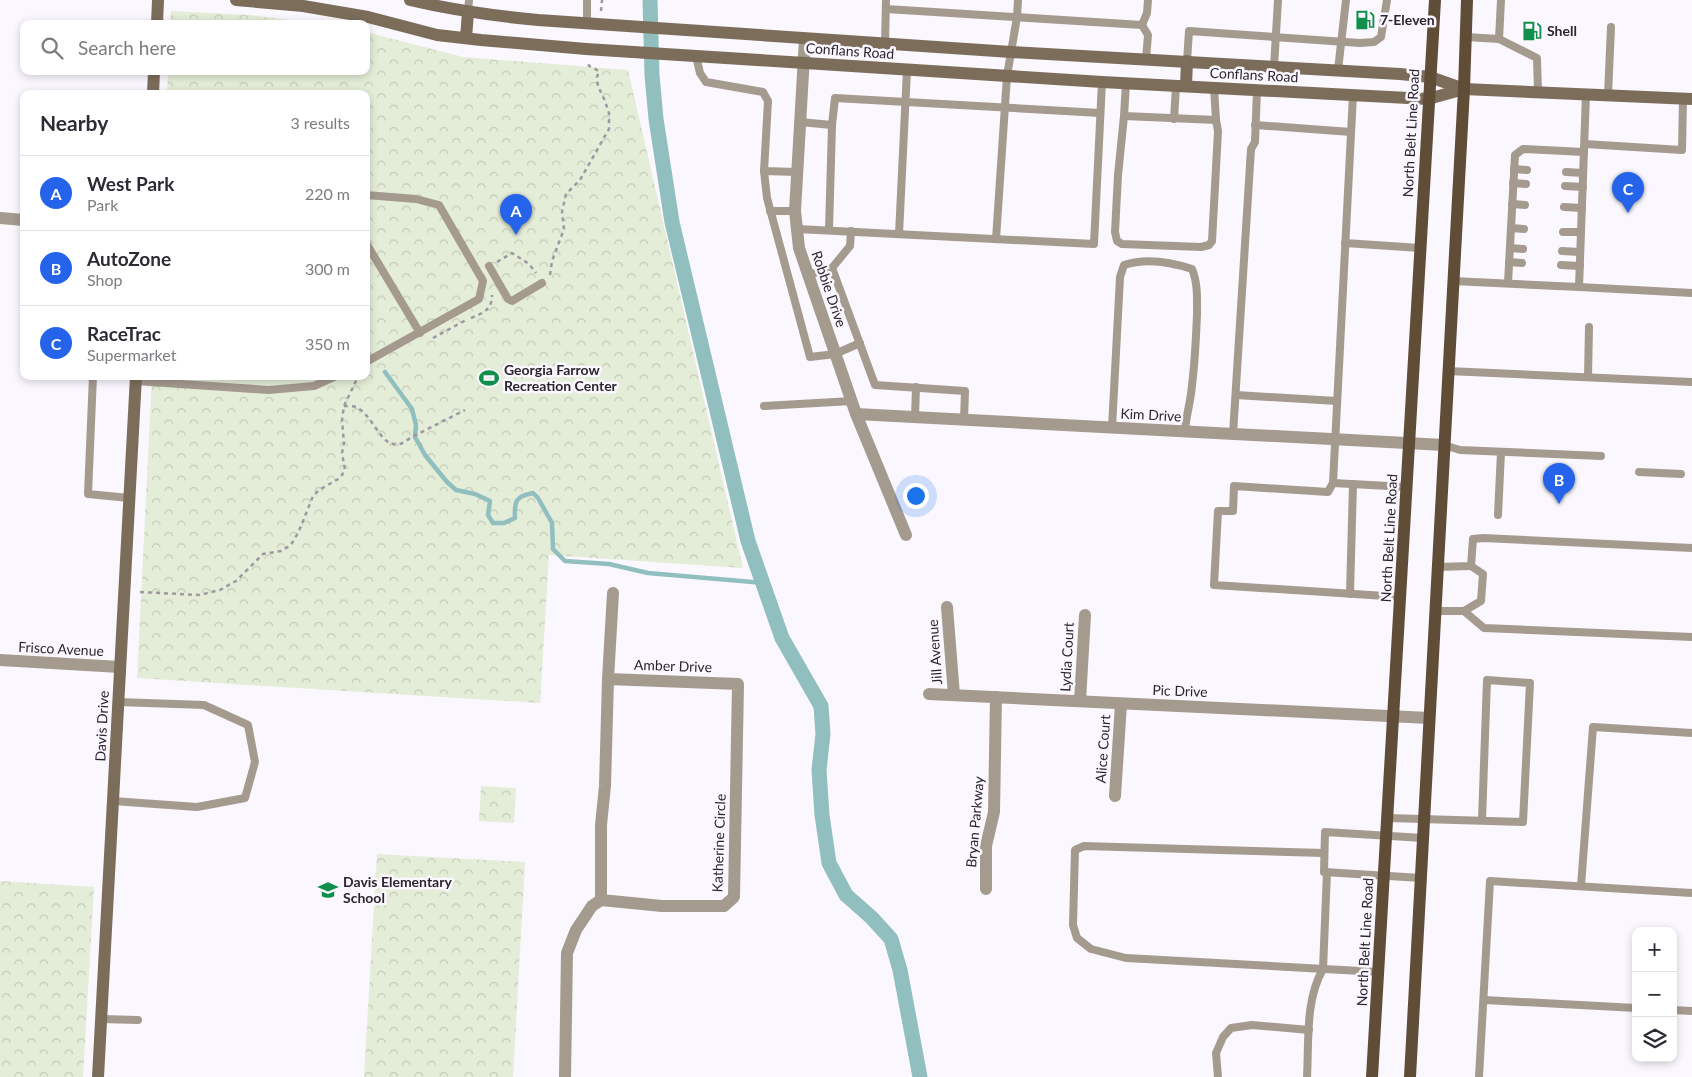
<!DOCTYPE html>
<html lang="en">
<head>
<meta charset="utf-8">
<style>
  body { margin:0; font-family:Lato,sans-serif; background:#f2f2f3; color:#2b2b33 }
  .controls { position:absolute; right:15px; bottom:15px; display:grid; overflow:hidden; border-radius:10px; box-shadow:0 2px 8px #0003 }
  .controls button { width:45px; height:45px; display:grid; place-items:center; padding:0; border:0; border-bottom:1px solid #e1e1e2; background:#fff; color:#2b2b33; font:25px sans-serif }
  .you { position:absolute; left:915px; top:495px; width:18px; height:18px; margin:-12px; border:4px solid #fff; border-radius:50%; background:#1a73e8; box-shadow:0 0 0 8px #1a73e833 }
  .badge { display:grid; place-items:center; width:32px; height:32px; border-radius:50%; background:#2563eb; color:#fff; font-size:16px; font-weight:700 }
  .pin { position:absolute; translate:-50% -41px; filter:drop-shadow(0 1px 2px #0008) }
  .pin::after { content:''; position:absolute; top:26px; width:18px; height:15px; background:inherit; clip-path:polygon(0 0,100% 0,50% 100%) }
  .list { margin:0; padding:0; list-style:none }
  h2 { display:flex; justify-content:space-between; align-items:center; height:65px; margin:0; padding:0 20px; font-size:21px }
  h2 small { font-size:16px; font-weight:400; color:#7c7c81 }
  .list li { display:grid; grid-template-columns:32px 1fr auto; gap:15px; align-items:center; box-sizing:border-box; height:75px; padding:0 20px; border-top:1px solid #e1e1e2 }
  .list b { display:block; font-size:19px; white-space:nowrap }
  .list p { margin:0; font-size:16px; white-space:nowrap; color:#7c7c81 }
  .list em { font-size:16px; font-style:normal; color:#7c7c81 }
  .icon { flex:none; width:28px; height:28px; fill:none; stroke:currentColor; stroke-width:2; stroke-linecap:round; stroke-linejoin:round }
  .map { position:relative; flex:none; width:1692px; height:1077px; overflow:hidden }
  .search { position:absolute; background:#fff; box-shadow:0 2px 8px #0003; left:20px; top:20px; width:350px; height:55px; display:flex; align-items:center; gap:12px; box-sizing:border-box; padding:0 18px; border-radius:10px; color:#7c7c81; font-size:19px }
  .panel { position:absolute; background:#fff; box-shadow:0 2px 8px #0003; left:20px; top:90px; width:350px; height:290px; border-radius:10px }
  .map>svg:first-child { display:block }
  .park { fill:url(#park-crowns) }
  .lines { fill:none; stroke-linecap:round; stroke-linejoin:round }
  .stream { stroke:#91bfbf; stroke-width:4.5 }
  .canal { stroke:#91bfbf; stroke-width:15 }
  .path { stroke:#9d98a1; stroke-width:2.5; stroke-dasharray:4 4; stroke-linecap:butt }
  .lane { stroke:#a59a8e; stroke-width:8 }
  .street { stroke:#a59a8e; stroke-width:12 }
  .secondary { stroke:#7c6d5b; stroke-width:12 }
  .primary { stroke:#604d38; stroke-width:12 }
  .labels { text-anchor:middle; stroke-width:5; stroke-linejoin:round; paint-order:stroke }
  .poi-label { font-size:14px; font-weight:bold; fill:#2c2531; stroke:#fbf7fe; text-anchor:start }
  .street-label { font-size:14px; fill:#2c2531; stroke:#fbf7fe }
</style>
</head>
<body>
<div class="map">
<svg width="1692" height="1077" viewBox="0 0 1692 1077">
  <defs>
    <pattern id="park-crowns" width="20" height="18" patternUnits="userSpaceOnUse" patternTransform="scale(1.25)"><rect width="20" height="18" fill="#e4edd7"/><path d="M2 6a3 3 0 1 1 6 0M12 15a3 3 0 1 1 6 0" fill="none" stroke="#c4cbb9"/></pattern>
  </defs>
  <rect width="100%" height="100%" fill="#fbf7fe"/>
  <g class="park">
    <path d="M171 11 249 15 322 24H170Z"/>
    <path d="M366 32 463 57 628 70 743 568 549 555 540 703 137 678 152 376H366V94H167L168 71H366Z"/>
    <path d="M481 786 516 788 514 823 479 821Z"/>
    <path d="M377 854 525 862 513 1077H364Z"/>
    <path d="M0 881 94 887 83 1077H0Z"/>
  </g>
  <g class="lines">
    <path class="stream" d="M385 372 412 409 416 425 415 437 425 455 447 482 456 490 475 494 490 501 488 515 493 523H504L515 518C514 501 516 496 533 493L538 498 552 523 553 549 565 561 609 564 648 573 764 583"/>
    <path class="canal" d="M650 0 652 75 656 119 672 222 748 541 782 638 821 706 823 734 819 770 822 815 829 863 846 895 872 918 891 939 900 970 920 1077"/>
    <g class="path">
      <path d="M601 11 602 0"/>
      <path d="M497 262 512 253 529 264 536 273"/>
      <path d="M550 275 552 261 564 229 562 212 566 194 580 180 609 129V113L605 101 598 86 597 77 599 71 589 66 588 61"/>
      <path d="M471 318C482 313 492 311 492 295"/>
      <path d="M433 338 466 320"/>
      <path d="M344 406C347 406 352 406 356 407 377 417 383 461 410 438L465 410"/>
      <path d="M140 592 199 595 220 590 236 581 263 554 281 551 291 545 299 531 313 496 319 490 340 478 345 470 342 453 344 443 342 420 344 406 356 381 363 376"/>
    </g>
    <g class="lane">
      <path d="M587 0V23"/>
      <path d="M886 9 1142 25 1147 13 1148 0"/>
      <path d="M468 12 469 0"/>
      <path d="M1142 25 1148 35 1146 59"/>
      <path d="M1466 37 1499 39 1501 0"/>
      <path d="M1499 39 1537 58 1538 92"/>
      <path d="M885 44 886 0"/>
      <path d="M696 56 700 73 706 82 763 92 768 101 764 171 797 172"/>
      <path d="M1187 61 1189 31 1360 43 1374 42 1381 37 1387 0"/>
      <path d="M1274 67 1278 0"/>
      <path d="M1338 70 1346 0"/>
      <path d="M1126 83 1124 116 1216 120"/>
      <path d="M1353 95 1333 483 1407 487"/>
      <path d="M1608 95 1611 27"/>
      <path d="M1124 116 1118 175 1115 232 1117 241 1122 244 1201 247 1209 245 1212 241 1218 131 1216 120 1214 88"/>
      <path d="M1174 119 1176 86"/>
      <path d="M800 122 832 125 835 98 1100 113"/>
      <path d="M1255 125 1351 132"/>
      <path d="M1585 144 1682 150 1683 98"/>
      <path d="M1514 169 1527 170"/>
      <path d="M764 171 767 198 810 357 835 354 860 343"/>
      <path d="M1566 172 1583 173"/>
      <path d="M1513 183 1526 184"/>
      <path d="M1565 186 1583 187"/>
      <path d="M366 195 416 199 439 205 483 281 479 299 366 362"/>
      <path d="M1512 204 1525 205"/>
      <path d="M1564 207 1582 208"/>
      <path d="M770 211H795"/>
      <path d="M1511 228 1524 229"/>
      <path d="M797 229 1094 244 1102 82"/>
      <path d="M829 230 832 125"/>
      <path d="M1563 232H1581"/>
      <path d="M899 234 907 70"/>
      <path d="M996 239 1007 76 1017 17 1018 0"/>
      <path d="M366 243 420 333"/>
      <path d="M1345 243 1420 248"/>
      <path d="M1510 248 1523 249"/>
      <path d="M1562 251 1580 252"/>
      <path d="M1509 262 1522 263"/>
      <path d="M1561 265 1580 266"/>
      <path d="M489 266 508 299 512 301 542 283"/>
      <path d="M832 268 850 246 851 231"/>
      <path d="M808 275 832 268 875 385 965 391 964 420"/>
      <path d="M1453 281 1579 287 1586 94"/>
      <path d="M1508 283 1515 155 1523 149 1584 152"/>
      <path d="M1579 287 1692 293"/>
      <path d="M1448 371 1692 382"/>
      <path d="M93 376 88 494 129 498"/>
      <path d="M1588 377 1589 327"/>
      <path d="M136 381 269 390 314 386 336 376"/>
      <path d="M1236 395 1337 401"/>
      <path d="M764 406 852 401"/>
      <path d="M915 417 916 387"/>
      <path d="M1112 428 1120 277 1124 265C1145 258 1171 262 1192 269 1198 283 1197 299 1197 315 1196 338 1195 362 1192 385 1191 401 1186 415 1185 431"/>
      <path d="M1233 434 1251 149 1255 142 1257 90"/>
      <path d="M1444 445 1460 450 1601 456"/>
      <path d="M1639 472 1681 474"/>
      <path d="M1333 483 1328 492 1234 486 1233 511H1218L1214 585 1401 597"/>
      <path d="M1498 515 1501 452"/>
      <path d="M1437 567 1471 566 1473 539 1483 538 1692 548"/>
      <path d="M1350 594 1353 484"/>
      <path d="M1435 611H1464L1484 628 1692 637"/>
      <path d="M1464 611 1481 601 1483 574 1471 566"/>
      <path d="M113 801 197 807 245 798 255 762 248 725 204 705 118 702"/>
      <path d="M1388 818 1523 822 1530 683 1487 680 1482 820"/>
      <path d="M1324 853 1084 846 1075 850 1073 925 1077 938 1091 949 1126 958 1379 972"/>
      <path d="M1421 878 1324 872 1325 832 1423 838"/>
      <path d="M1581 886 1593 727 1692 733"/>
      <path d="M1484 1000 1636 1008"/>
      <path d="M1673 1010 1692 1011"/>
      <path d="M101 1019 138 1020"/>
      <path d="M1218 1077 1216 1053 1223 1037 1231 1028 1252 1025 1309 1030"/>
      <path d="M1307 1077C1309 1042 1305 1000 1323 969L1327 872"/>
      <path d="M1479 1077 1490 881 1692 893"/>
    </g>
    <g class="street">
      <path d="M805 39 795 211 799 248 856 414 906 535"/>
      <path d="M0 218 24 220"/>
      <path d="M856 414 1444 445"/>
      <path d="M947 607 954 695"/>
      <path d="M0 660 120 667"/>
      <path d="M608 679 738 684 734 897 724 906H662L601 900V825L605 786 608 679 613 593"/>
      <path d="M929 694 1429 718"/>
      <path d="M1080 701 1085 615"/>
      <path d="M1115 796 1121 704"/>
      <path d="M986 889V846L994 812 996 697"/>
      <path d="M565 1077 567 953 576 930 592 906 601 900"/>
    </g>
    <g class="secondary">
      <path d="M236 0 303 6 368 17 437 35 481 40 586 49 1102 82 1408 98 1428 99 1464 89"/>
      <path d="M410 0C452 10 495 16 538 20L1011 52 1400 74 1430 77 1464 89 1692 99"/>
      <path d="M157 24 158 0"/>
      <path d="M466 38 468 12"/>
      <path d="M1186 86 1187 61"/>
      <path d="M153 94 154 71"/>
      <path d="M98 1077 136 376"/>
    </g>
    <g class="primary">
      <path d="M1372 1077 1435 0"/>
      <path d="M1410 1077 1464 89 1467 0"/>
    </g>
  </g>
  <defs>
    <symbol id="fuel-bare" viewBox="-9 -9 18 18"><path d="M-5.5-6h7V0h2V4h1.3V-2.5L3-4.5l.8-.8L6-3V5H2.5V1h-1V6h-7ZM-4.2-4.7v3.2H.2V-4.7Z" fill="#108e4b" stroke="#fbf7fe" stroke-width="2.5" paint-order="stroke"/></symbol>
    <symbol id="stadium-bare" viewBox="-9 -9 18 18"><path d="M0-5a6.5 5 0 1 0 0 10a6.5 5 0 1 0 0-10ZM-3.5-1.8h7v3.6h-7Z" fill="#108e4b" stroke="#fbf7fe" stroke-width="2.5" paint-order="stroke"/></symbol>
    <symbol id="school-bare" viewBox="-9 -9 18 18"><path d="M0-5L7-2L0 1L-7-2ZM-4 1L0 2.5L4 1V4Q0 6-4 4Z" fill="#108e4b" stroke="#fbf7fe" stroke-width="2.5" paint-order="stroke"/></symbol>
  </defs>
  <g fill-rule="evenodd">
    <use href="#fuel-bare" x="1351" y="6" width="28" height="28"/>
    <use href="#fuel-bare" x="1518" y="17" width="28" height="28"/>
    <use href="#stadium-bare" x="475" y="364" width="28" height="28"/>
    <use href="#school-bare" x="314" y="876" width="28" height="28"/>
  </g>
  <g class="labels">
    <g class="poi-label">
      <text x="1380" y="25">7-Eleven</text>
      <text x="1547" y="36">Shell</text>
      <text x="504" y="375">Georgia Farrow<tspan x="504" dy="16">Recreation Center</tspan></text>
      <text x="343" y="887">Davis Elementary<tspan x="343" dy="16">School</tspan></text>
    </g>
    <g class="street-label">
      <text transform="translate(850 51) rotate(4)" y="5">Conflans Road</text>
      <text transform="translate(1254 75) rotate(3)" y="5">Conflans Road</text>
      <text transform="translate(1411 133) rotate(-87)" y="5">North Belt Line Road</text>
      <text transform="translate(829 289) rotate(71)" y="5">Robbie Drive</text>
      <text transform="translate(1151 415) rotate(3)" y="5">Kim Drive</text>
      <text transform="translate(1389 538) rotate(-87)" y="5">North Belt Line Road</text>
      <text transform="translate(61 649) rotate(3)" y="5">Frisco Avenue</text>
      <text transform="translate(935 652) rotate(-94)" y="5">Jill Avenue</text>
      <text transform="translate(1067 657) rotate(-87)" y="5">Lydia Court</text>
      <text transform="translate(673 666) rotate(2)" y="5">Amber Drive</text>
      <text transform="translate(1180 691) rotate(2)" y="5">Pic Drive</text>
      <text transform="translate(102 726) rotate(-87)" y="5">Davis Drive</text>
      <text transform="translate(1103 749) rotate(-86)" y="5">Alice Court</text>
      <text transform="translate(975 822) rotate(-85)" y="5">Bryan Parkway</text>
      <text transform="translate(719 843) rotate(-88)" y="5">Katherine Circle</text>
      <text transform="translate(1365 942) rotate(-87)" y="5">North Belt Line Road</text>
    </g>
  </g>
</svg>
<div class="controls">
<button>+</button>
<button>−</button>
<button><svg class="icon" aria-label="layers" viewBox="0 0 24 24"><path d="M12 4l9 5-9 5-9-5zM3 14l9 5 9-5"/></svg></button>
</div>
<div class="you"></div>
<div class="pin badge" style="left:516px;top:235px">A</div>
<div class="pin badge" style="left:1559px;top:504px">B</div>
<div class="pin badge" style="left:1628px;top:213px">C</div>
<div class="search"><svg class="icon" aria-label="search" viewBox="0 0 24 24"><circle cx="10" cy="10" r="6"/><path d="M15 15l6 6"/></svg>Search here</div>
<section class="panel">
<h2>Nearby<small>3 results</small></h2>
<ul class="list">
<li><span class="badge">A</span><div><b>West Park</b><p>Park</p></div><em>220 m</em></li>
<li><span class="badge">B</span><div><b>AutoZone</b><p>Shop</p></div><em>300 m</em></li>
<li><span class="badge">C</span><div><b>RaceTrac</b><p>Supermarket</p></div><em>350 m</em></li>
</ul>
</section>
</div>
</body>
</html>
